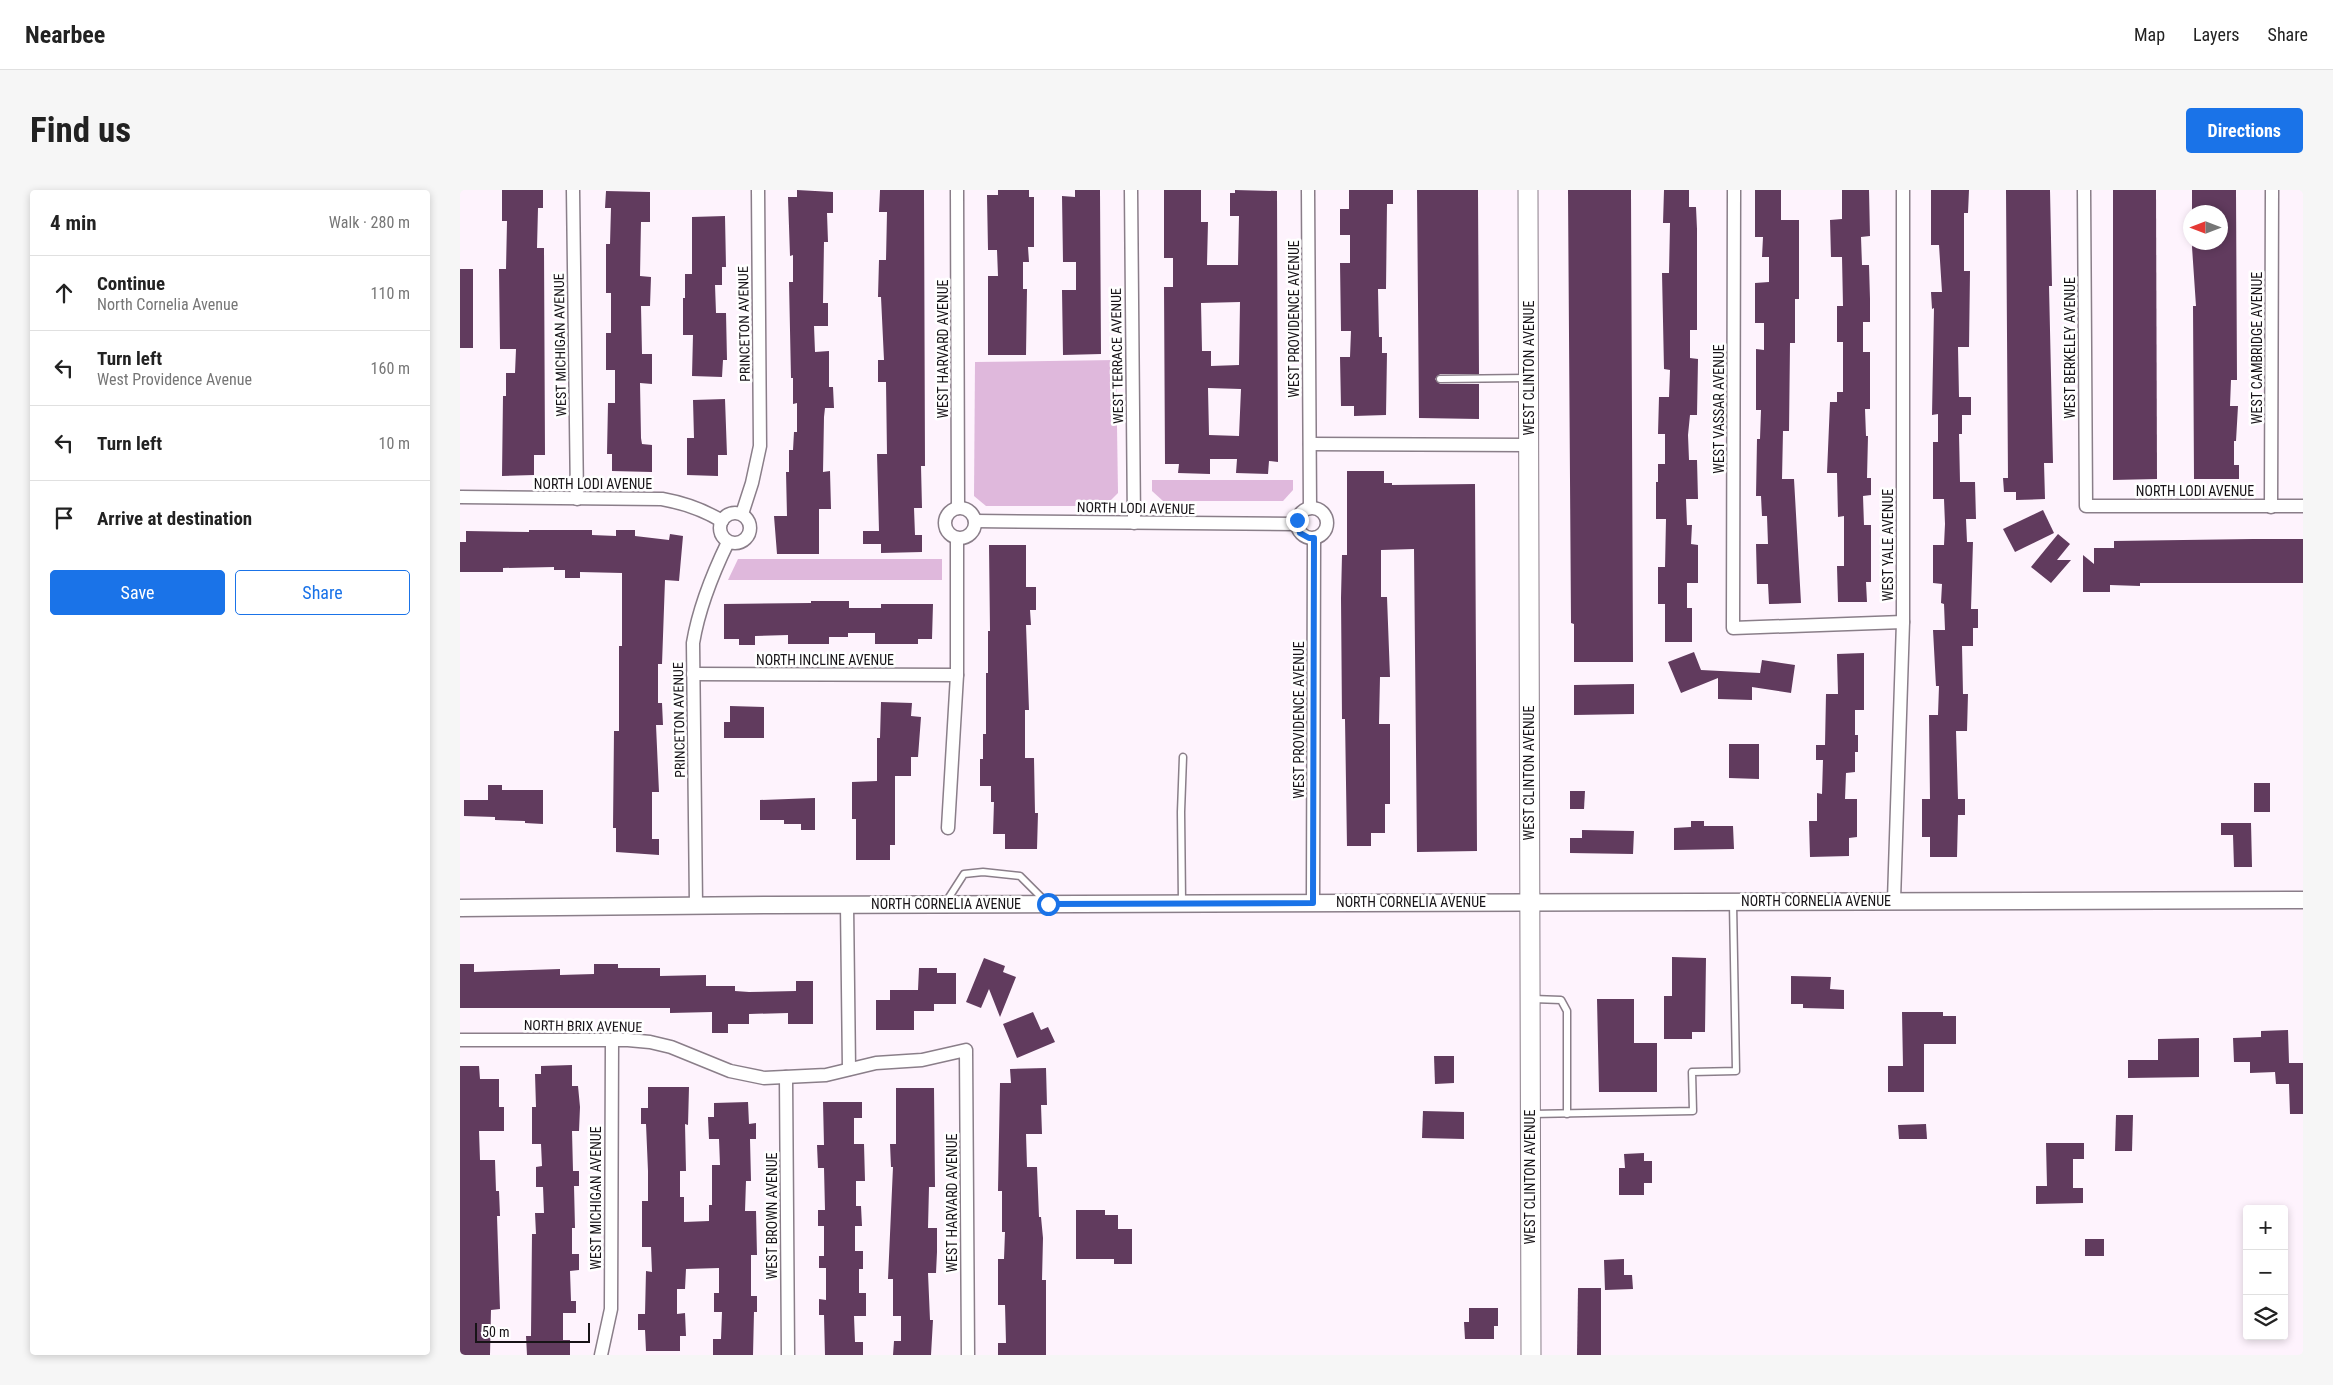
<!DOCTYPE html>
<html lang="en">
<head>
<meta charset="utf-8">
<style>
  body { margin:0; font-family:"Roboto Condensed",sans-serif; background:#f6f6f6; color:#222 }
  .controls { position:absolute; right:15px; bottom:15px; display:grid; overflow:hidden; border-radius:5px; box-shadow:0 2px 8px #0003 }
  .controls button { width:45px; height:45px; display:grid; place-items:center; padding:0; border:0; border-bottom:1px solid #e0e0e0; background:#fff; color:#222; font:25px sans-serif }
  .compass { position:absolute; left:1723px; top:15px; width:45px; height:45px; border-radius:50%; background:#fff; box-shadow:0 2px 8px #0003; rotate:270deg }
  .scale { position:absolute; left:15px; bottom:12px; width:115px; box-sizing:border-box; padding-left:5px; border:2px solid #171317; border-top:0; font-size:14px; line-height:18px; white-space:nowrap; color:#171317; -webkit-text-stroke:4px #fff; paint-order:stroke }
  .stop { position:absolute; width:15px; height:15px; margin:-11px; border:4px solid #1a73e8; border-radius:50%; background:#fff }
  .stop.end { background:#1a73e8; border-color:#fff; box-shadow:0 1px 5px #0008 }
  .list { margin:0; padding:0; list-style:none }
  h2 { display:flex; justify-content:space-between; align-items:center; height:65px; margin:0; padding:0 20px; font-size:21px }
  h2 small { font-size:16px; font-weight:400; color:#767676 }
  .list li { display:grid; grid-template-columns:32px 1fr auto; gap:15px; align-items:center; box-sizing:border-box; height:75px; padding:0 20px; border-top:1px solid #e0e0e0 }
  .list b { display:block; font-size:19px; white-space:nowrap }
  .list p { margin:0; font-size:16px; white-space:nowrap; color:#767676 }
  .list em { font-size:16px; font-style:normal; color:#767676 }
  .actions { display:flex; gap:10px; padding:15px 20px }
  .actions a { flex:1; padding:11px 0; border:1px solid #1a73e8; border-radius:5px; text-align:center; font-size:18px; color:#1a73e8 }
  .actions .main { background:#1a73e8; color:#fff }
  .icon { flex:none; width:28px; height:28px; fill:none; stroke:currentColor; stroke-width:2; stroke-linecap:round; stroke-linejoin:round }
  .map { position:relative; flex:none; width:1843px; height:1165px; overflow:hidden; border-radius:5px }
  header { display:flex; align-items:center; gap:30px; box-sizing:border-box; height:70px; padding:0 25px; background:#fff; border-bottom:1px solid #e0e0e0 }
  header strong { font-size:24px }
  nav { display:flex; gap:28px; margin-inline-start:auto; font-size:18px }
  .intro { display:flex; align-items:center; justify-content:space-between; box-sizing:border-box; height:120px; padding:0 30px }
  h1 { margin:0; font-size:35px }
  .button { padding:12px 22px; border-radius:5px; background:#1a73e8; color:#fff; font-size:18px; font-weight:700 }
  main { display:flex; gap:30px; padding:0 30px }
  aside { flex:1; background:#fff; border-radius:5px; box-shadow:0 2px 8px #0003 }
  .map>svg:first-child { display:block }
  .green { fill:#dfb8dc }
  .building { fill:#613b5e; fill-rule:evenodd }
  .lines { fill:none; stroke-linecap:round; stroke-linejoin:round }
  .service-casing { stroke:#8a7e89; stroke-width:9 }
  .minor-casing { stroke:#8a7e89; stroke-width:15 }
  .tertiary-casing { stroke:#8a7e89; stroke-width:19 }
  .secondary-casing { stroke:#8a7e89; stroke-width:21 }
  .service { stroke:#fff; stroke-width:6 }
  .minor { stroke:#fff; stroke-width:12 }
  .tertiary { stroke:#fff; stroke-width:16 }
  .secondary { stroke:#fff; stroke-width:19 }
  .route { stroke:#1a73e8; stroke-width:6 }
  .labels { text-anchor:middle; stroke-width:5; stroke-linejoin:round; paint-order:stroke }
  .street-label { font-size:14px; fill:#171317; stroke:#fff }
</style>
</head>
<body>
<header>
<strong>Nearbee</strong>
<nav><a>Map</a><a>Layers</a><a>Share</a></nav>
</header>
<div class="intro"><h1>Find us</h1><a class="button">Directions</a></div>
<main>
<aside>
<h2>4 min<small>Walk · 280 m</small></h2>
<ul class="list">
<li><svg class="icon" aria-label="ahead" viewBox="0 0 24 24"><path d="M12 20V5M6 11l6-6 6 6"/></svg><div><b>Continue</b><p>North Cornelia Avenue</p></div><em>110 m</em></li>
<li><svg class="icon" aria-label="left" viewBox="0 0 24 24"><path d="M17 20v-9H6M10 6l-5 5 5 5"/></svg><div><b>Turn left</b><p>West Providence Avenue</p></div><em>160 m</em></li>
<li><svg class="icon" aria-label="left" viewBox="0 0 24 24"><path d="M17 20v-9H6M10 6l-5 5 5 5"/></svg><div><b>Turn left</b></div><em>10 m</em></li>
<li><svg class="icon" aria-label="arrive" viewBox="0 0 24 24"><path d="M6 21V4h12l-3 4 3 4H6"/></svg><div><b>Arrive at destination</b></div></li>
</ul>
<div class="actions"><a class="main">Save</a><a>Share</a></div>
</aside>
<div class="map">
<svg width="1843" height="1165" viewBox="0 0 1843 1165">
  <rect width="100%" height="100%" fill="#fef3fd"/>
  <g class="green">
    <path d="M656 170 658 303 645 316H526L514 306 515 172Z"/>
    <path d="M692 290H833V300L823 311H703L692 301Z"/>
    <path d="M278 369H482V390H268Z"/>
  </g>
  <g class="building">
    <path d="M42 0H83V18H78L77 58H84L85 265H74V285L42 286 43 206H46V183H55L56 159H40L39 79H46L47 31H42Z"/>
    <path d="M337 0 373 2V23H367L368 52H364L363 113H368V136H354L355 162 369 161V197H373L374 218H365L364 227 363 282 370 281 371 319H359V364H317L314 326H327L326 282H329V260H333L334 242H337V213L333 214V188H331L329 92H333V65L330 66 328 7H337Z"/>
    <path d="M420 0H464L465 276H461L462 318H454L455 345H462V362L421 363V354H403V341H419L417 264H427L426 192H418V170H424L421 107H418L419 70H426L427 22H419Z"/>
    <path d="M538 0H569V7H574V57H568L569 72H563V99H567L566 165H528V86H538L537 60H528L527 5H538Z"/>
    <path d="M615 0H640L641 164 603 165 602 100H616V72H603L602 6 615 7Z"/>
    <path d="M704 0H741V32H748L747 75H778L779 26H770V3H775V0L817 1 818 272 809 271 808 284 776 283 777 269H750V284L718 283 719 274H705L704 97H713V68H704ZM780 112 779 175 751 176V161H742L741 113ZM748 198 781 199 779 246 749 245Z"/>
    <path d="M889 0H933V14H927L926 99H918L919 147H922V163H927L926 225 894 226V216H881L880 167H890L891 141H881L880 73H890V45H880V19H889Z"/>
    <path d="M957 0H1018L1019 184H980L975 189 980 194H1019V229L959 228Z"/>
    <path d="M1108 0H1171L1173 472H1114V434L1111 433Z"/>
    <path d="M1204 0H1229V17H1236L1237 39V140H1230V168L1238 169 1237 225H1230L1228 245 1229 270H1237L1238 309H1226L1227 335H1232L1231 354 1238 355V393H1227V418H1232V452H1205V414H1198V377H1205L1206 329H1196V292H1198V274H1205V244H1198L1199 207H1209L1210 180 1204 179 1202 83H1209L1210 33H1203Z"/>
    <path d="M1295 0H1321V30H1339V109H1335V153H1330L1329 241H1323L1322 289H1334L1341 413 1309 414 1308 394H1297L1296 354H1308L1307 326H1302L1301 306H1296L1297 249H1300L1301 220H1296V159L1304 160V133H1295V93L1309 92V67H1302L1303 47H1295Z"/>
    <path d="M1382 0H1409L1410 46 1401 47 1402 75H1409L1410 109V132H1403V162H1410V219H1405L1406 246H1408L1407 288H1411V305L1403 306 1404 335H1411V392H1406L1407 412H1378L1377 376H1384V326L1378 327 1377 283H1367L1370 212H1377V202H1383V152H1377V116H1383L1382 67H1371L1370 30 1382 29Z"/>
    <path d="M1471 0H1509L1508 23H1504V81H1510L1509 157H1498L1499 207H1511V225H1502V244H1499L1500 292H1515L1516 329H1506L1507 352H1513L1511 419H1518V438H1513V456H1502L1503 504H1508L1507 541H1496L1498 609H1505V625H1498L1497 667H1470V647H1462V609H1470L1469 525H1478L1479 496H1476L1473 440H1485L1484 414 1481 413 1482 394 1473 393V355H1484L1485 334 1484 309H1473V252H1478V224L1472 225 1474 118 1472 119 1471 102H1482L1479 55H1471Z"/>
    <path d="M1546 0H1590L1592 96H1589L1593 273H1584L1585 309 1556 310V302H1544L1543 288H1548Z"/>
    <path d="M1653 0H1696L1697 289 1653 290Z"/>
    <path d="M1732 0H1776L1777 190H1771L1770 216H1778L1776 251H1774V275H1779V289H1734L1733 116H1736L1732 57 1733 52H1760V22H1732Z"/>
    <path d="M146 1 190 2V32H181L180 86 191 87 190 116H181L182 164H192V194L180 193 181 248 182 254 192 255V282L152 281V264H147L148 213H155V180H146V143H151V103H146V54H150L151 18H145Z"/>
    <path d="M265 26 266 77H262V95H255L256 123H266L267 170H263L262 187 232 186 233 145H223V108H225V84H232V27Z"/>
    <rect x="0" y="79" width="13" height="79"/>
    <path d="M265 209 267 265H258V286L227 285V248H234L233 210Z"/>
    <path d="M887 281H924V293H932V295L1015 294 1017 661 957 662 954 359 921 360V407H927L930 487H920L919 534H930V614H925V643H911V656H887L885 529H882L881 408 882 365H887Z"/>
    <path d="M1583 320 1594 343 1555 362 1543 339Z"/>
    <path d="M69 340H132V345L156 346V340H175V346L209 350 210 344 223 346 219 391 205 390 202 474H198V513H202L203 535H196L199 602H192V649H199V665L156 662V638H153L154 541H159V456H162V383L120 382V388H105V380H94V377L43 378V382H0V352H6V341L69 342Z"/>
    <path d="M1598 344 1610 354 1597 370H1611L1591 393 1571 377Z"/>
    <path d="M1793 349H1843V393H1680V396L1650 395V402H1623V365L1634 374V358H1654V351Z"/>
    <path d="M529 355H566V397H576V420H570L571 435H566L569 520H565V568H574L575 623H578L577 659H545V644H533L534 612H531V596H520V569H523V544H526V483H528V441H530Z"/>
    <path d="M351 411H389V418H421V414H473L472 449H458V454H415V443H388V447H369V454H328V445L295 446V455H279V449H264V414L351 413Z"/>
    <path d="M1234 462 1241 480 1300 483 1302 470 1335 475 1331 503 1292 497V510L1258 509V488L1221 503 1208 472Z"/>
    <path d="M1404 463V520H1395V545H1398V562H1395V582L1386 583 1385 609H1397V647L1389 648V666L1350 667 1349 631H1357V603L1362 604 1363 570H1356V555H1365L1366 504H1378L1377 464Z"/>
    <path d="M1174 494V524L1114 525V495Z"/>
    <path d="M421 512 452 513 451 526 461 527 458 567H451V586H435V655H430V670H396V629H392V592L417 591V548H420Z"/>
    <path d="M270 516 304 517V548H264V532H270Z"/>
    <path d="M1269 554H1299V589L1269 588Z"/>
    <rect x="1794" y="593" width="16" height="29"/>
    <path d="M28 595H42V600H83V634L65 633V631L35 630V627L4 626V610H28Z"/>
    <path d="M1110 601H1125L1124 619H1110Z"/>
    <path d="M355 608V640H341V634H324V630H300V610Z"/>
    <path d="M1231 631H1244V636H1273L1274 659 1214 660V638L1231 637Z"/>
    <path d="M1761 633H1791L1792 677H1774L1773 645H1761Z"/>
    <path d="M1122 640 1174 641 1173 664 1110 663V648H1122Z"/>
    <path d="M1212 767 1246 768 1245 842H1232V849H1204V806H1212Z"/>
    <path d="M524 768 545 776 543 782 556 787 540 827 529 799 521 818 506 812Z"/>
    <path d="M0 774H14V782L100 779V785L134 784V774H158V778H200V786L246 785V796H275V801L289 802 336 801V791H353V834H328V823L289 824V834H268V843H252V822L210 823V818H0Z"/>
    <path d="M459 778H477V783H496V814H474V821H454V840H416V810H430V800H458Z"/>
    <path d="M1331 786 1371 787 1370 799 1384 800V819L1343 818V814H1331Z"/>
    <path d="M1137 809H1174V853H1197V902H1139Z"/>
    <path d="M573 822 581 840 588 837 595 852 557 868 543 834Z"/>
    <path d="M1442 822H1483V826H1496V854H1464V902H1428V876H1443Z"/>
    <path d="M1828 840 1829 873H1843V924H1830L1829 894H1816L1815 882 1790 883V872H1774L1773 848 1801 847V841Z"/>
    <path d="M1739 848V887L1668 888V870H1698V849Z"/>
    <path d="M974 866H994V893L975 894Z"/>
    <path d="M112 875V896H118L120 917 119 941H112L113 981H119V996H114L115 1038H112V1064H119V1080L110 1081 111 1111H116V1123H103V1150H110V1165H67L66 1146H71L72 1044H76L75 1023H84L83 997H76V977L82 976 81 954H72V917H76L75 884H81V876Z"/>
    <path d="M0 876H19L20 889H39V917H44V941H19L20 970H35L36 1001H39L40 1026H37L40 1119 31 1120 30 1165H0Z"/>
    <path d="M586 878 587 915H581L582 944H566L567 977H577L579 1027H581L583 1048 582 1090H586V1165H538V1153H546L545 1115H538V1069H544L545 1042H542V1001H538L540 893H551L550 879Z"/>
    <path d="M188 897H229L228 935 225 934 226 981H220V1007H224V1032L249 1031V1015H252V975H260L259 949H249L248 927H254V913L288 912 289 934 296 933V949H290L291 991H286L285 1021H296L297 1065H291V1106H297V1122H294L293 1165H253V1149H261L262 1122H254V1103H259V1078L226 1079 225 1099H217V1124L225 1123 226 1146H220V1161H186L185 1140H178V1124H185L186 1081 192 1082 191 1057H182V1011H188V981L186 934H181V918H188Z"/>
    <path d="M436 898H474L475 997H469L468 1038H477V1062L476 1083H468L470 1130H473L471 1165H433L434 1151H441V1126H433V1089H428L433 977H431L430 954H436Z"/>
    <path d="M363 912H402V928H394V954H404L405 991H396V1016H401L402 1036H395V1061H403V1079H399V1103H406V1126H394L395 1152H403V1165H365L364 1125H359V1109L366 1110V1078H359V1066H364V1036H358V1020H365L364 978H358L357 955H364Z"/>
    <path d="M963 921 1004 922V949L962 948Z"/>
    <path d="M1656 925H1673L1672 961H1655Z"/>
    <path d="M1466 934 1467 949H1439L1438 935Z"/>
    <path d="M1586 953H1624V969H1613V998H1623V1013L1576 1014V996H1587Z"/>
    <path d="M1184 963V971H1192V993H1184V1005H1159V978H1165L1164 964Z"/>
    <path d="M616 1020H645V1025H658V1039H672V1074H654V1069H616Z"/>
    <rect x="1625" y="1049" width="19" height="17"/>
    <path d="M1164 1069V1085H1172L1173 1099 1145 1100 1144 1070Z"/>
    <path d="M1118 1098H1141V1165H1117Z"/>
    <path d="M1009 1118H1038V1136H1034V1149H1005L1004 1132H1009Z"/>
  </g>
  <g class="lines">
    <defs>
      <g id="service">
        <path d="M980 189 1066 188"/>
        <path d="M486 712 504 684 523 682 560 686 585 711"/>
        <path d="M722 712 721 622 723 567"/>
        <path d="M1073 809 1101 810 1107 821V924"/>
        <path d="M1072 924 1233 921 1232 882 1276 881 1273 713"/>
      </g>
      <g id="minor">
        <path d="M113 0 117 309"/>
        <path d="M497 0 498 318"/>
        <path d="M671 0 674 333"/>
        <path d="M848 0 850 318"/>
        <path d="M1274 0 1273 438 1443 432"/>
        <path d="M1624 0 1626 316H1843"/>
        <path d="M850 254 1069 255"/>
        <path d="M0 307 202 309C224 313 242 319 262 331"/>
        <path d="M1811 317 1812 0"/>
        <circle cx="852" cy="333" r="15"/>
        <circle cx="500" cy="333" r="15"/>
        <circle cx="275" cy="338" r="15"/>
        <path d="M282 324 292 293 300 256 298 0"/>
        <path d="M515 331 836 334"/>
        <path d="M233 484 497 485"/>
        <path d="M488 638 497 485V348"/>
        <path d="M1434 710 1443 432V0"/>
        <path d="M853 713 854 348"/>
        <path d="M236 715 233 453C239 417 252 385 268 352"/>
        <path d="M387 715 389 879"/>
        <path d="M0 850H168L190 852 211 857 270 881 304 888 366 885 416 873 462 870 506 860 508 1165"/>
        <path d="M326 887 328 1165"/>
        <path d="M141 1165 151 1119 152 850"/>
      </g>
      <path id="tertiary" d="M0 718 312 715 1843 710"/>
      <path id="secondary" d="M1068 0 1071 1165"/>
    </defs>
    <use href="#service" class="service-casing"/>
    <use href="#minor" class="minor-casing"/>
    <use href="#tertiary" class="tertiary-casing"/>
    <use href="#secondary" class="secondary-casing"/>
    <use href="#service" class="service"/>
    <use href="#minor" class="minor"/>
    <use href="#tertiary" class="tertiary"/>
    <use href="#secondary" class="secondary"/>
  </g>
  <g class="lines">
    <path class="route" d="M588 714 853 713 854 348H849L840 343 837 330"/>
  </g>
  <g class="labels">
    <g class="street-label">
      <text transform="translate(834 129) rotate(-90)" y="5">WEST PROVIDENCE AVENUE</text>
      <text transform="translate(284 134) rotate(-91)" y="5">PRINCETON AVENUE</text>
      <text transform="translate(100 155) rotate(-91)" y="5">WEST MICHIGAN AVENUE</text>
      <text transform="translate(1610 158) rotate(-90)" y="5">WEST BERKELEY AVENUE</text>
      <text transform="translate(1797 158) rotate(-90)" y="5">WEST CAMBRIDGE AVENUE</text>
      <text transform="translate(483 159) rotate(-90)" y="5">WEST HARVARD AVENUE</text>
      <text transform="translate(657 166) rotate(-91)" y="5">WEST TERRACE AVENUE</text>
      <text transform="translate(1069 178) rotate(-90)" y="5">WEST CLINTON AVENUE</text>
      <text transform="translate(1259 219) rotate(-90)" y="5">WEST VASSAR AVENUE</text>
      <text x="133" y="299">NORTH LODI AVENUE</text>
      <text x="1735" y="306">NORTH LODI AVENUE</text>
      <text transform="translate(676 318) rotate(1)" y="5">NORTH LODI AVENUE</text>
      <text transform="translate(1428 355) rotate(-90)" y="5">WEST YALE AVENUE</text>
      <text x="365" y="475">NORTH INCLINE AVENUE</text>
      <text transform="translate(219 530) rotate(-91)" y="5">PRINCETON AVENUE</text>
      <text transform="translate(839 530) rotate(-90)" y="5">WEST PROVIDENCE AVENUE</text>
      <text transform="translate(1069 583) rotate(-90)" y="5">WEST CLINTON AVENUE</text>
      <text x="1356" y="716">NORTH CORNELIA AVENUE</text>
      <text x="951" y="717">NORTH CORNELIA AVENUE</text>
      <text x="486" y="719">NORTH CORNELIA AVENUE</text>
      <text transform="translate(123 836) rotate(1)" y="5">NORTH BRIX AVENUE</text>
      <text transform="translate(1070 987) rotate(-90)" y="5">WEST CLINTON AVENUE</text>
      <text transform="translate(136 1008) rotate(-90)" y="5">WEST MICHIGAN AVENUE</text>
      <text transform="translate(492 1013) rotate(-90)" y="5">WEST HARVARD AVENUE</text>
      <text transform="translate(312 1026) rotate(-90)" y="5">WEST BROWN AVENUE</text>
    </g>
  </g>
</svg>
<div class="controls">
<button>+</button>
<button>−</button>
<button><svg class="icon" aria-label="layers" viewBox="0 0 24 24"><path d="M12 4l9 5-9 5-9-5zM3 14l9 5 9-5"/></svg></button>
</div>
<svg class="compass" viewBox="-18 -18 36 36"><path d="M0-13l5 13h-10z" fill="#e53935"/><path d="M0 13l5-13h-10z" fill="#767676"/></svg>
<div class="scale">50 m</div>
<div class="stop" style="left:588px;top:714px"></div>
<div class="stop end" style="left:837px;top:330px"></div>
</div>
</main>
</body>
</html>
